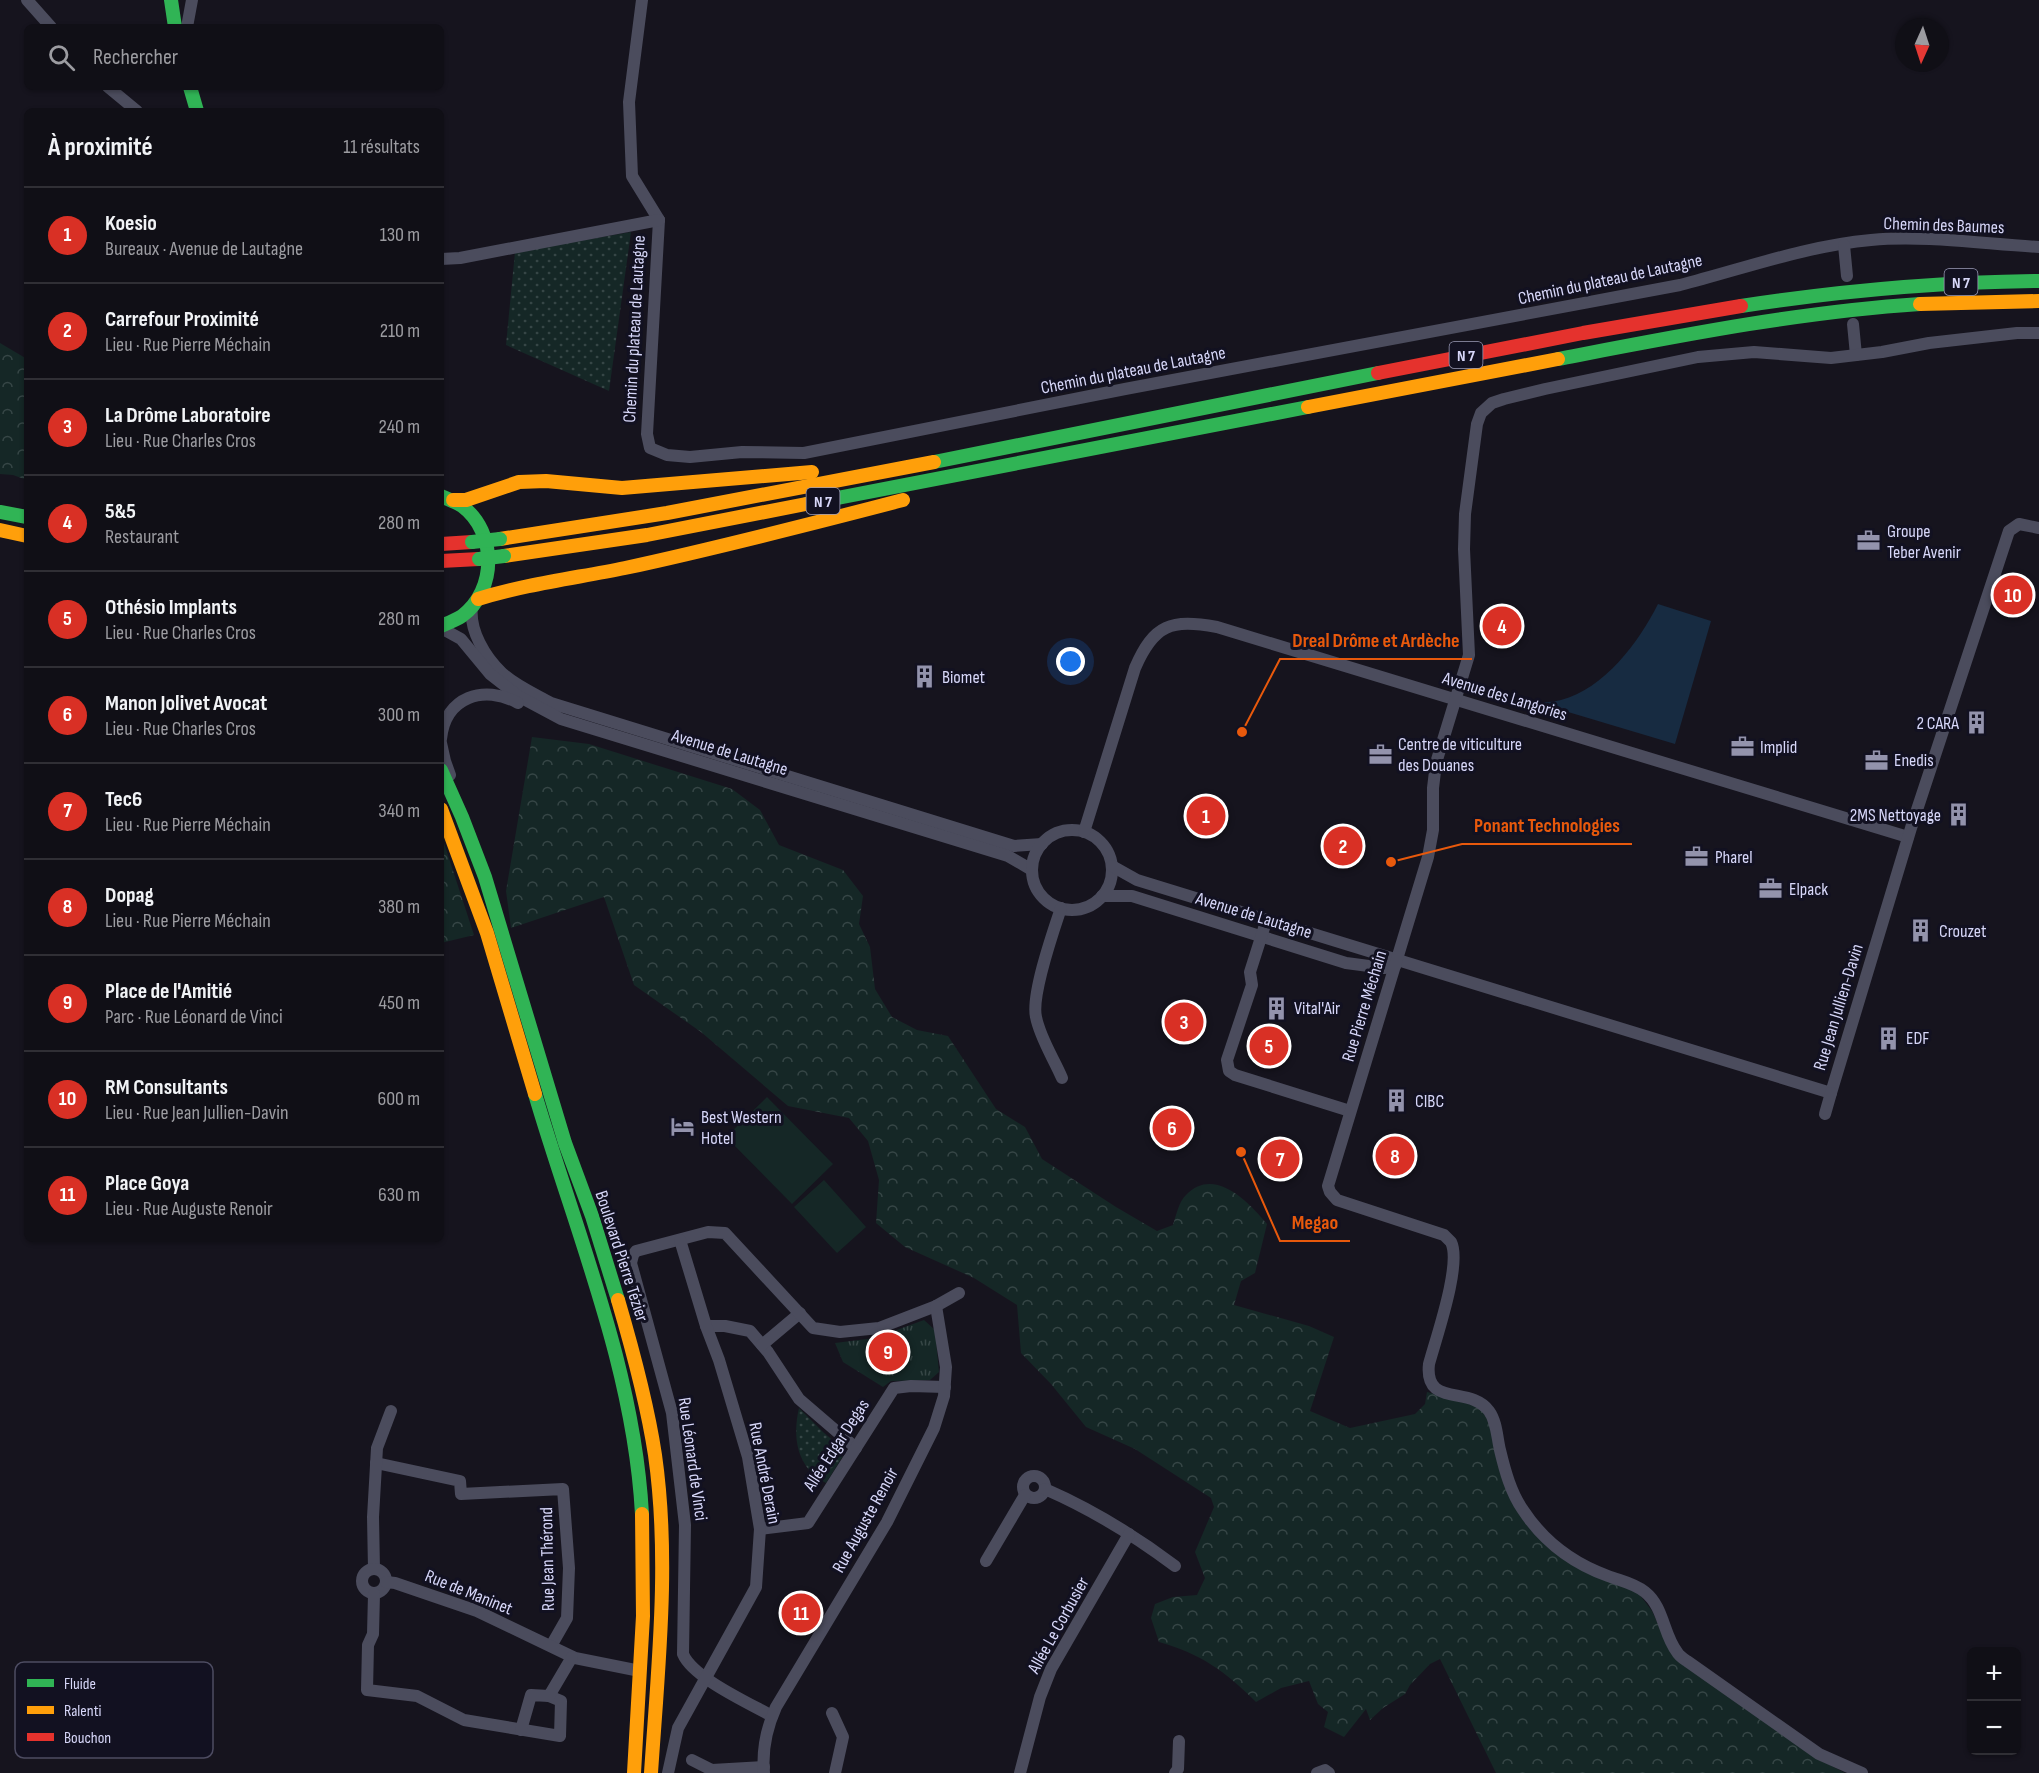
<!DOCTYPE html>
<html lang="fr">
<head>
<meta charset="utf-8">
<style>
  body { margin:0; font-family:"Sofia Sans Condensed",sans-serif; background:#1e1d23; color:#f1f3f6 }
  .controls { position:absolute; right:18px; bottom:18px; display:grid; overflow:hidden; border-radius:9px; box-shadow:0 2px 4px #0004 }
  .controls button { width:54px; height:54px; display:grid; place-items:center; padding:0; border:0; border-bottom:2px solid #302f35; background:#100f16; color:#f1f3f6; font:30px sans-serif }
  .compass { position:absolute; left:1895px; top:18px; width:54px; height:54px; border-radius:50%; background:#100f16; box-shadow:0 2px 4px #0004; rotate:183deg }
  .you { position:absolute; left:1071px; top:662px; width:21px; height:21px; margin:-15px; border:4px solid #fff; border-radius:50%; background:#1a73e8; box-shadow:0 0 0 9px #1a73e833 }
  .badge { display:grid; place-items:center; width:39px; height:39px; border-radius:50%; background:#d93025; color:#fff; font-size:20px; font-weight:700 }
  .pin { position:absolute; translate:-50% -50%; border:3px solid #fff; box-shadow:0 2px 6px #0006 }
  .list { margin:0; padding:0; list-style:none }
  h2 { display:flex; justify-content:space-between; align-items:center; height:78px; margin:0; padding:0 24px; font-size:26px }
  h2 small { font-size:20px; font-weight:400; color:#9c9ca1 }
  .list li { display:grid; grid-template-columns:39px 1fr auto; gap:18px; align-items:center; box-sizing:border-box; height:96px; padding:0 24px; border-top:2px solid #302f35 }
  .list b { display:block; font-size:22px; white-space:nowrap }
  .list p { margin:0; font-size:20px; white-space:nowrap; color:#9c9ca1 }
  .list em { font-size:20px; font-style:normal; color:#9c9ca1 }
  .icon { flex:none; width:33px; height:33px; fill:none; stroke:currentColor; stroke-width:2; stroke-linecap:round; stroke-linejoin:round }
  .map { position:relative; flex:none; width:2039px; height:1773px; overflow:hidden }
  .search { position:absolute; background:#100f16; box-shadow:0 2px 4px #0004; left:24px; top:24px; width:420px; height:66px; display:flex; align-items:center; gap:15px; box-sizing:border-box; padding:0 21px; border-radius:9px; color:#9c9ca1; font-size:22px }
  .panel { position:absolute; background:#100f16; box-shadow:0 2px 4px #0004; left:24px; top:108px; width:420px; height:1134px; border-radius:9px }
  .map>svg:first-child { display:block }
  .grass { fill:url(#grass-dots) }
  .forest { fill:url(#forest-crowns) }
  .park { fill:url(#park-tufts) }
  .pitch { fill:#152726 }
  .water { fill:#172b41 }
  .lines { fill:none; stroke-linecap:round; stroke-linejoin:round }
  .street { stroke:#4b4c5d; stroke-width:12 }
  .fast { stroke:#30b455; stroke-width:14 }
  .slow { stroke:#ff9f0a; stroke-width:14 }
  .jam { stroke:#e5322d; stroke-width:14 }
  .fast-bridge { stroke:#30b455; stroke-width:14 }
  .labels { text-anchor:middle; stroke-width:6; stroke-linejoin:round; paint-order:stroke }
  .shield { fill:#121121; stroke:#9c9cb8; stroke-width:1.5 }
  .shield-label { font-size:16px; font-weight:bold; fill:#d7d7f9 }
  .street-label { font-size:18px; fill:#d7d7f9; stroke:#121121 }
  .poi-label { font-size:18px; fill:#d7d7f9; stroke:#121121; text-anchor:start }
  .key { fill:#121121; stroke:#4d4c62; stroke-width:1.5 }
  .key-label { font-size:16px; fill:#d7d7f9 }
  .leader { fill:none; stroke:#e8590c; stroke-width:2 }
  .callout-dot { fill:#e8590c; stroke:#121121; stroke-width:2 }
  .callout-label { font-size:20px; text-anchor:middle; font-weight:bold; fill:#e8590c; stroke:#121121; stroke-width:6; stroke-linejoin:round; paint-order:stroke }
</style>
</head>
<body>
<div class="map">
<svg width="2039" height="1773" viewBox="0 0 2039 1773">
  <defs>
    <pattern id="grass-dots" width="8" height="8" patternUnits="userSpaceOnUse" patternTransform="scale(1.5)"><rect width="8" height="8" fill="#152726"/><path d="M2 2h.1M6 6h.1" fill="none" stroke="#364646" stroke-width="1.8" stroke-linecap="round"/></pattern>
    <pattern id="forest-crowns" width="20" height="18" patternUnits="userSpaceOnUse" patternTransform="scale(1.5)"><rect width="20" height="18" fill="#152726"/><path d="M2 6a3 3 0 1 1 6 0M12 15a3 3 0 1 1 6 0" fill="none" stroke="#364646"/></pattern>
    <pattern id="park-tufts" width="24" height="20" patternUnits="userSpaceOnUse" patternTransform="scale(1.5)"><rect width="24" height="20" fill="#152726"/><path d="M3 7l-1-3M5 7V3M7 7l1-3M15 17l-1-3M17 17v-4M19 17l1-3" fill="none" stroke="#364646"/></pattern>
  </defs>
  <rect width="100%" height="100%" fill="#16141e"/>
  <g class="grass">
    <path d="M631 232 609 391 506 345 515 252Z"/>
    <path d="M799 1408 823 1432 842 1448 843 1456 826 1483C797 1468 792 1438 799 1408Z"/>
  </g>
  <g class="forest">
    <path d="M0 343 27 359V480L13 475 0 474Z"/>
    <path d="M532 737 589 744 732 789 760 810 779 845 843 870 863 896 859 924 870 947 875 989 892 1017 917 1030 948 1036 996 1109 1025 1127 1042 1159 1116 1207 1157 1231 1173 1225C1176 1216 1179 1201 1186 1195 1214 1166 1248 1201 1267 1224L1255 1273 1241 1281 1234 1305 1309 1326 1334 1337 1310 1411 1350 1428 1415 1414 1425 1404 1427 1392 1477 1405 1483 1411 1491 1426 1534 1533 1636 1590 1652 1611 1667 1643 1826 1763 1845 1773H1496L1440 1659 1430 1664 1410 1685 1405 1694 1383 1708 1370 1720 1366 1709 1344 1737 1324 1727 1328 1712 1318 1704 1309 1681 1281 1688 1256 1702C1225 1671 1201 1654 1159 1642L1151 1618 1155 1604 1173 1597 1197 1595 1205 1578 1195 1552 1214 1507 1211 1498 1135 1449 1086 1427 1051 1384 1021 1353 1017 1305 974 1278 905 1247 876 1223 879 1180 868 1141 849 1118 788 1106 701 1032 634 985 604 897 511 928 506 891Z"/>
    <path d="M441 834 474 935 441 943Z"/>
  </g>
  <path class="park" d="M924 1320 935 1330 939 1372 930 1380 891 1381 883 1387 843 1362 835 1343 875 1338Z"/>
  <g class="pitch">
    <path d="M767 1097 833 1164 792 1204 726 1137Z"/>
    <path d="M824 1180 866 1227 837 1253 794 1207Z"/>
  </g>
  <path class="water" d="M1658 604 1711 621 1675 744 1538 703C1545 702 1553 702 1561 700 1604 689 1639 642 1658 604Z"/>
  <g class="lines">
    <g class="street">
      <path d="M27 0 51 27"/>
      <path d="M642 0 629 102 632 176 659 220"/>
      <path d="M187 27 192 0"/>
      <path d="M108 87 137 111"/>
      <path d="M659 220 647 434 650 448 667 455 690 457 742 452 804 453 1125 389 1680 285C1743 269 1805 246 1871 240 1925 235 1984 244 2039 247"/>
      <path d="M1844 245 1847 276"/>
      <path d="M441 259 460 258 659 220"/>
      <path d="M1853 324 1856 355"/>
      <path d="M472 607C469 630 485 657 502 673 516 686 535 694 551 703L1014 846 1042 844"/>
      <path d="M441 628 461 639 490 674 518 696 561 719 1008 856 1032 870"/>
      <path d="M441 739C445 697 484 684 518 703"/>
      <path d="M441 743 445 761 450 775"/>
      <circle cx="1072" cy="870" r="40"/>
      <path d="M1084 832 1135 668C1154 624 1171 619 1217 627L1908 837"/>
      <path d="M1112 866 1137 880 1831 1093 1911 828 2009 531 2019 524 2039 528"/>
      <path d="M1102 896H1132L1346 963 1384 968 1395 966"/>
      <path d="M1061 908C1053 932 1031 995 1036 1017 1040 1038 1054 1059 1062 1078"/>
      <path d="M1264 928 1250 972 1252 985 1227 1060 1229 1071 1235 1075 1350 1111"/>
      <path d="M1825 1114 1831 1093"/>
      <path d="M706 1326H725L750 1331 768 1352 799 1399 856 1448"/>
      <path d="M762 1345 800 1313"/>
      <path d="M376 1463 460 1481 461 1494 563 1489 569 1568 567 1618 551 1646"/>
      <circle cx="1034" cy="1487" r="11"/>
      <path d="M1045 1489C1091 1509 1135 1536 1175 1566"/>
      <path d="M760 1529 808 1523 894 1388 911 1386 945 1387"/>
      <path d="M986 1561 1025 1495"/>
      <path d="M374 1569 373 1517 377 1448 391 1411"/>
      <circle cx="374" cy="1581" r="12"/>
      <path d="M386 1582 395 1583 477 1611 575 1658 640 1671"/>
      <path d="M374 1594 373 1634 368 1645 367 1690 417 1696 464 1720 560 1736 561 1701 549 1696"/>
      <path d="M832 1713 843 1737 835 1773"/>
      <path d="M772 1716C749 1703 693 1678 683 1654L685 1525 672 1413 631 1263 633 1255 636 1251 708 1232 725 1233 813 1328 840 1332 879 1328 936 1306 959 1293"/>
      <path d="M521 1730 531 1695 549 1696 572 1657"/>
      <path d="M692 1760 712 1770 764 1767"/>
      <path d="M668 1773 678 1728 756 1587 760 1529 748 1457 719 1360 706 1326 680 1240"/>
      <path d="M764 1773C762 1751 767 1727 776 1707L887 1522 934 1428 944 1396 946 1367 936 1306"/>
      <path d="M1020 1773 1040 1697 1051 1669 1129 1534"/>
      <path d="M1175 1773 1178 1769 1179 1741"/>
      <path d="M1317 1773 1325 1770 1329 1773"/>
      <path d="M1862 1773 1819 1754 1687 1661C1684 1659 1679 1656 1677 1652 1663 1634 1664 1607 1645 1592 1634 1583 1621 1581 1608 1576 1572 1563 1544 1542 1523 1510 1511 1493 1505 1471 1500 1450 1497 1438 1497 1422 1489 1411 1470 1385 1424 1408 1429 1364 1436 1338 1462 1264 1451 1242 1450 1241 1445 1236 1444 1235L1337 1200 1330 1192 1328 1186 1428 857 1433 830V788L1436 763 1469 655 1464 549 1465 514 1477 424 1481 413 1492 403 1504 399 1545 389 1698 357 1754 352 1831 358 1882 352 1929 343 2017 333H2039"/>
    </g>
    <g class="fast">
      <path d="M171 0 175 27"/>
      <path d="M190 87 197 111"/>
      <path d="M1741 306C1840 291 1939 282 2039 281"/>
      <path d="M1558 359C1678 336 1798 312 1920 304"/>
      <path d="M934 462 1378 373"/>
      <path d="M441 496C448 499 456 502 462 506 497 532 497 590 462 616 456 620 448 623 441 626"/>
      <path d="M806 504 1308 407"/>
      <path d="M0 512 27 517"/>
      <path d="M441 770 462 817 485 877 565 1143 592 1216 618 1300"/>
      <path d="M535 1094C576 1233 634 1368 642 1514"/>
    </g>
    <g class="slow">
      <path d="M1920 304 2039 301"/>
      <path d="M1308 407 1558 359"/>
      <path d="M453 500H466L519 482 546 481 622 488 812 472"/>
      <path d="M0 530 27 536"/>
      <path d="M500 539 667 513 934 462"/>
      <path d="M504 556 647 535 806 504"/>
      <path d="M478 599C526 584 576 578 625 568 718 548 811 524 903 500"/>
      <path d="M441 809 487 933 535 1094"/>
      <path d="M618 1300C633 1351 647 1402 655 1455 670 1560 658 1668 651 1773"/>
      <path d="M634 1773 643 1616 642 1514"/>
    </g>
    <g class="jam">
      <path d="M1378 373 1583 333 1741 306"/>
      <path d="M441 544 472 542"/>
      <path d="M441 561 479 559"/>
    </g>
    <g class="fast-bridge">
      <path d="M472 542 500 539"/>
      <path d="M479 559 504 556"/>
    </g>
  </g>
  <defs>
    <symbol id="office-bare" viewBox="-9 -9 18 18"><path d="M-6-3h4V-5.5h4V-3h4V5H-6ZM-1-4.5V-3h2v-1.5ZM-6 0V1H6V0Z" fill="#9393ac" stroke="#121121" stroke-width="2.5" paint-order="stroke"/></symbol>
    <symbol id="building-bare" viewBox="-9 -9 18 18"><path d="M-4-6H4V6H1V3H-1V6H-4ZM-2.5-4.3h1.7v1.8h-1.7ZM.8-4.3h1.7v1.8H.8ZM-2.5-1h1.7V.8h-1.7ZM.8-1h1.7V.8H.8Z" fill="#9393ac" stroke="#121121" stroke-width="2.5" paint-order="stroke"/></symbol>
    <symbol id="hotel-bare" viewBox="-9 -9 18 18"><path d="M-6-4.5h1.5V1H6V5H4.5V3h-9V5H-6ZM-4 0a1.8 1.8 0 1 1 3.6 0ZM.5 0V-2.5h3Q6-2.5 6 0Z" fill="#9393ac" stroke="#121121" stroke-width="2.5" paint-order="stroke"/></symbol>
  </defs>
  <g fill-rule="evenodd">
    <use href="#office-bare" x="1852" y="524" width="33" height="33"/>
    <use href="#building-bare" x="908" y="660" width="33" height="33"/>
    <use href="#building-bare" x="1960" y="706" width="33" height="33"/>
    <use href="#office-bare" x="1726" y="730" width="33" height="33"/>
    <use href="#office-bare" x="1364" y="738" width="33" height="33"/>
    <use href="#office-bare" x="1860" y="744" width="33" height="33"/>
    <use href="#building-bare" x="1942" y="798" width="33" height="33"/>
    <use href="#office-bare" x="1680" y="840" width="33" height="33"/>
    <use href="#office-bare" x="1754" y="872" width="33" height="33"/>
    <use href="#building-bare" x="1904" y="914" width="33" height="33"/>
    <use href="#building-bare" x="1260" y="992" width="33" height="33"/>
    <use href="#building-bare" x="1872" y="1022" width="33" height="33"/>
    <use href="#building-bare" x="1380" y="1084" width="33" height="33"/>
    <use href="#hotel-bare" x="666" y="1110" width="33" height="33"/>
  </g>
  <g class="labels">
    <g class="shield">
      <rect x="1944.5" y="269" width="33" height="26" rx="4.5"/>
      <rect x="1449.5" y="342" width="33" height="26" rx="4.5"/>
      <rect x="806.5" y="488" width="33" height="26" rx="4.5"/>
    </g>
    <g class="shield-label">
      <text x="1961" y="288">N 7</text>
      <text x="1466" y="361">N 7</text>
      <text x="823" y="507">N 7</text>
    </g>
    <g class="street-label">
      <text transform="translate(1944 225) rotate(2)" y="6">Chemin des Baumes</text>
      <text transform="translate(1610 279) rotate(-12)" y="6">Chemin du plateau de Lautagne</text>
      <text transform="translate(634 329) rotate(-87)" y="6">Chemin du plateau de Lautagne</text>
      <text transform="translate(1133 370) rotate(-11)" y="6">Chemin du plateau de Lautagne</text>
      <text transform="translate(1505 696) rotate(17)" y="6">Avenue des Langories</text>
      <text transform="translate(730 752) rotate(17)" y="6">Avenue de Lautagne</text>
      <text transform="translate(1254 915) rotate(17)" y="6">Avenue de Lautagne</text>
      <text transform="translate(1364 1006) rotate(-73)" y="6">Rue Pierre Méchain</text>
      <text transform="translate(1838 1007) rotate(-73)" y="6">Rue Jean Jullien-Davin</text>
      <text transform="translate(622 1256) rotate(72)" y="6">Boulevard Pierre Tézier</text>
      <text transform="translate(836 1445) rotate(-57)" y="6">Allée Edgar Degas</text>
      <text transform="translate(693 1459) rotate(82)" y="6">Rue Léonard de Vinci</text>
      <text transform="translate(765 1473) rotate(79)" y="6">Rue André Derain</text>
      <text transform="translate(865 1520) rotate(-61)" y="6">Rue Auguste Renoir</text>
      <text transform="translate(547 1559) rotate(-91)" y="6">Rue Jean Thérond</text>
      <text transform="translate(469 1592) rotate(22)" y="6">Rue de Maninet</text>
      <text transform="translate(1058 1625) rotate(-61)" y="6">Allée Le Corbusier</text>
    </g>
    <g class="poi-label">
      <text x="1887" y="537">Groupe<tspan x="1887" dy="21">Teber Avenir</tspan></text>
      <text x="942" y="683">Biomet</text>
      <text x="1959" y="729" text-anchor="end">2 CARA</text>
      <text x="1398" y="750">Centre de viticulture<tspan x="1398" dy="21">des Douanes</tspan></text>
      <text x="1760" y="753">Implid</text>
      <text x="1894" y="766">Enedis</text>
      <text x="1941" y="821" text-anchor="end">2MS Nettoyage</text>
      <text x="1715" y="863">Pharel</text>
      <text x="1789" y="895">Elpack</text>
      <text x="1939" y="937">Crouzet</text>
      <text x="1294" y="1014">Vital'Air</text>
      <text x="1906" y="1044">EDF</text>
      <text x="1415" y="1107">CIBC</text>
      <text x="701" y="1123">Best Western<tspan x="701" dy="21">Hotel</tspan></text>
    </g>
  </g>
  <rect x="15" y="1662" width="198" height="96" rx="9" class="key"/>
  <rect x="27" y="1679" width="27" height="8" fill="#30b455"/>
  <rect x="27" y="1706" width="27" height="8" fill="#ff9f0a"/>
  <rect x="27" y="1733" width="27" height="8" fill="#e5322d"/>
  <g class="key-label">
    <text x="64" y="1689">Fluide</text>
    <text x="64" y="1716">Ralenti</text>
    <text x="64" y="1743">Bouchon</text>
  </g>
  <path class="leader" d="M1242 732L1280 659H1472M1391 862L1462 844H1632M1241 1152L1280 1241H1350"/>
  <g class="callout-dot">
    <circle cx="1242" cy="732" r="6"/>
    <circle cx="1391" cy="862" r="6"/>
    <circle cx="1241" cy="1152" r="6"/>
  </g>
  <g class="callout-label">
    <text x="1376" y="647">Dreal Drôme et Ardèche</text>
    <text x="1547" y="832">Ponant Technologies</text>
    <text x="1315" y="1229">Megao</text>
  </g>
</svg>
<div class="controls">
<button>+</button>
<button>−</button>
</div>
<svg class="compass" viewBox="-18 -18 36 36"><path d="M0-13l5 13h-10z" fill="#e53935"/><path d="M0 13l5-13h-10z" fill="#9c9ca1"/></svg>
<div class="you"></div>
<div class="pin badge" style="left:1206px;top:816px">1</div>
<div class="pin badge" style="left:1343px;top:846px">2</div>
<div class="pin badge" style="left:1184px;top:1022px">3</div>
<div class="pin badge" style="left:1502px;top:626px">4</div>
<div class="pin badge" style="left:1269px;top:1046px">5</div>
<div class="pin badge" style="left:1172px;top:1128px">6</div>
<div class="pin badge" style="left:1280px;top:1159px">7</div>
<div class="pin badge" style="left:1395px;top:1156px">8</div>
<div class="pin badge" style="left:888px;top:1352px">9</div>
<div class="pin badge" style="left:2013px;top:595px">10</div>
<div class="pin badge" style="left:801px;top:1613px">11</div>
<div class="search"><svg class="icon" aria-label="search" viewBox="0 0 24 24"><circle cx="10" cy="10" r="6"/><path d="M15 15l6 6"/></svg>Rechercher</div>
<section class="panel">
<h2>À proximité<small>11 résultats</small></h2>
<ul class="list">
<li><span class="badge">1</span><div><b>Koesio</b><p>Bureaux · Avenue de Lautagne</p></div><em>130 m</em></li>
<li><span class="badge">2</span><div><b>Carrefour Proximité</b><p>Lieu · Rue Pierre Méchain</p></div><em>210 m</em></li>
<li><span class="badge">3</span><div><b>La Drôme Laboratoire</b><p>Lieu · Rue Charles Cros</p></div><em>240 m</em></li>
<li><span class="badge">4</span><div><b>5&amp;5</b><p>Restaurant</p></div><em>280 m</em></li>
<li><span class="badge">5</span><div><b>Othésio Implants</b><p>Lieu · Rue Charles Cros</p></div><em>280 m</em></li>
<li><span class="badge">6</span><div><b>Manon Jolivet Avocat</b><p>Lieu · Rue Charles Cros</p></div><em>300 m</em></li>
<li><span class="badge">7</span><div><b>Tec6</b><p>Lieu · Rue Pierre Méchain</p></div><em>340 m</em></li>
<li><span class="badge">8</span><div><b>Dopag</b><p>Lieu · Rue Pierre Méchain</p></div><em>380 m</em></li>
<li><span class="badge">9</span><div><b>Place de l'Amitié</b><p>Parc · Rue Léonard de Vinci</p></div><em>450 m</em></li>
<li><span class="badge">10</span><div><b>RM Consultants</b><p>Lieu · Rue Jean Jullien-Davin</p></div><em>600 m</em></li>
<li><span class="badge">11</span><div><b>Place Goya</b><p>Lieu · Rue Auguste Renoir</p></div><em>630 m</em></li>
</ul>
</section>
</div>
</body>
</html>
